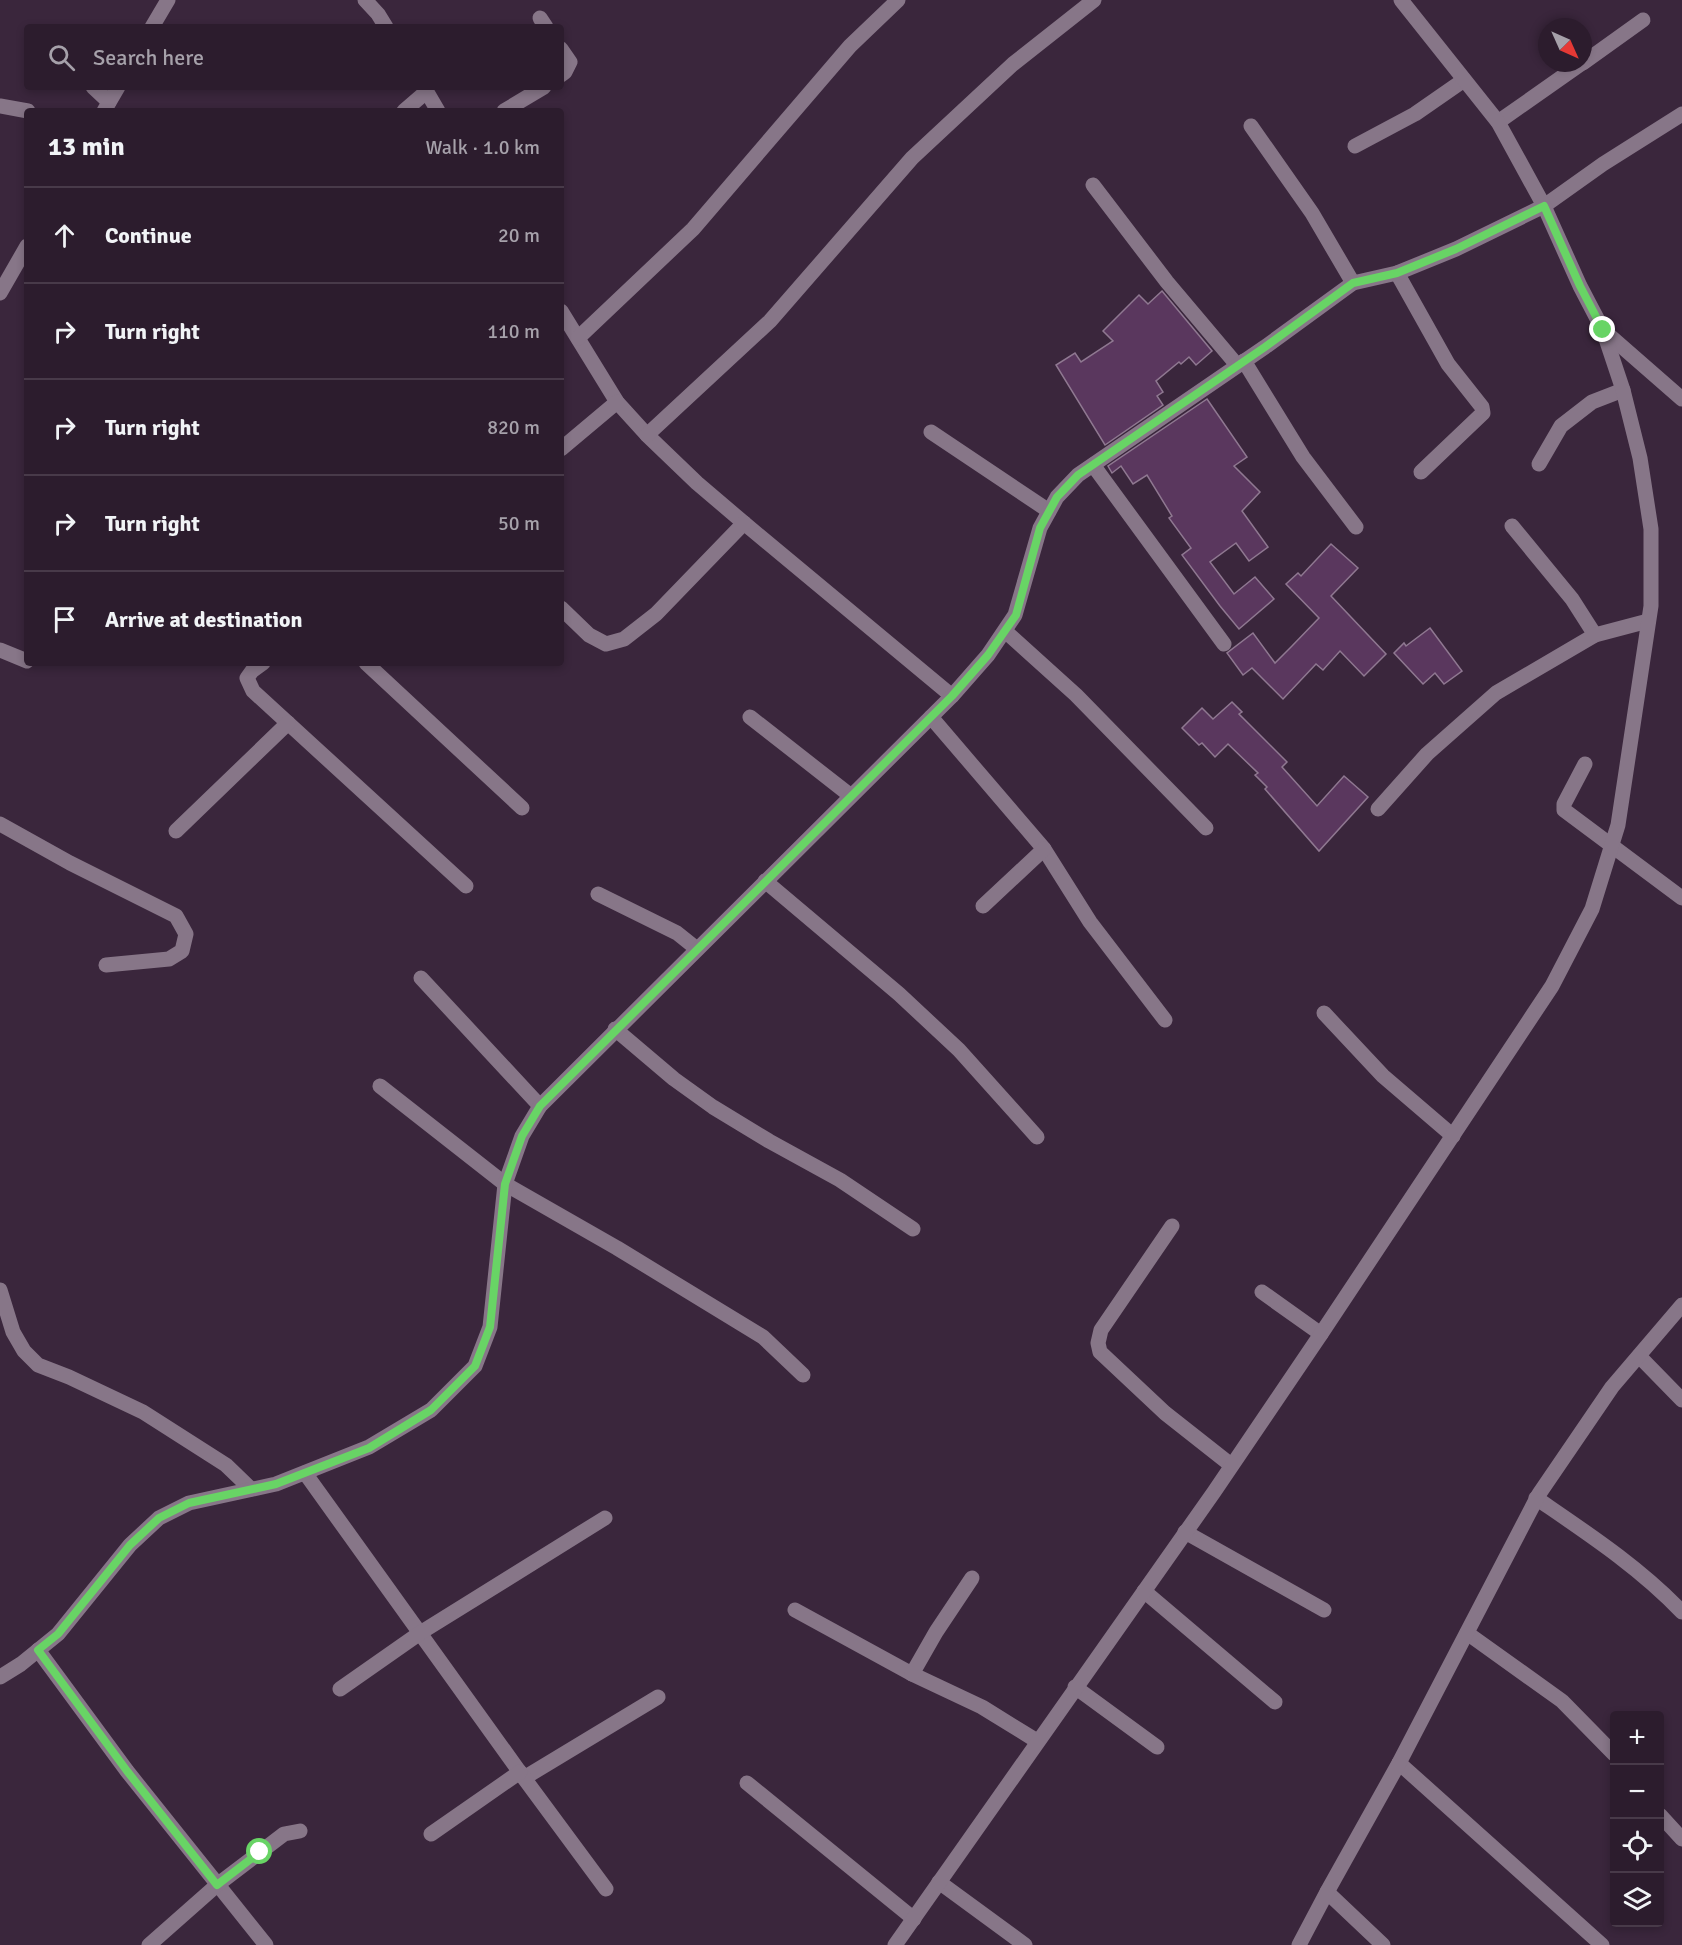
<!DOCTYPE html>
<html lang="en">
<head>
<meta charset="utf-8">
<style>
  body { margin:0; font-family:Signika,sans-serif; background:#382939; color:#f1f3f6 }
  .controls { position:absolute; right:18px; bottom:18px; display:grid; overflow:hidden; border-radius:6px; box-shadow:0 3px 9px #0003 }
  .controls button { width:54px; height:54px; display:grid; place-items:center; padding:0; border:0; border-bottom:2px solid #483a49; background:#2c1c2d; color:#f1f3f6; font:30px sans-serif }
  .compass { position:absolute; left:1538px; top:18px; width:54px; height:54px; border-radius:50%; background:#2c1c2d; box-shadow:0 3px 9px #0003; rotate:135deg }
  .stop { position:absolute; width:18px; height:18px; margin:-14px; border:4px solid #68d465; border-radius:50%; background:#fff }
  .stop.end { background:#68d465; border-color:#fff; box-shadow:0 2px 6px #0008 }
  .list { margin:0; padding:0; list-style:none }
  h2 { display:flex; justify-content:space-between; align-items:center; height:78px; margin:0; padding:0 24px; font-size:26px }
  h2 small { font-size:20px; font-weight:400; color:#a6a1aa }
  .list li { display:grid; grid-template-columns:39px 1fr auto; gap:18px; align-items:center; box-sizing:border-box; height:96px; padding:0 24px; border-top:2px solid #483a49 }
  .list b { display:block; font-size:22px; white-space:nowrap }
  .list em { font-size:20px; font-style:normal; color:#a6a1aa }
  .icon { flex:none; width:33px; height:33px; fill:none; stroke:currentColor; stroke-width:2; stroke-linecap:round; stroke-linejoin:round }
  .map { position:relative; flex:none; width:1682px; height:1945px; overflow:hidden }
  .search { position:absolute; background:#2c1c2d; box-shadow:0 3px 9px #0003; left:24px; top:24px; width:540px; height:66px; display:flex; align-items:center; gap:15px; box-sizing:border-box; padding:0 21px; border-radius:6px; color:#a6a1aa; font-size:22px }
  .panel { position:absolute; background:#2c1c2d; box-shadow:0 3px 9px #0003; left:24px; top:108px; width:540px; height:558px; border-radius:6px }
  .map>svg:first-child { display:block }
  .building { fill:#5a375e; stroke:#8f7891; stroke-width:1.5 }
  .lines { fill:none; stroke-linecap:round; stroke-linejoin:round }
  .minor { stroke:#877688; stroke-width:15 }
  .route { stroke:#68d465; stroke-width:8 }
</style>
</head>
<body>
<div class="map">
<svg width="1682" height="1945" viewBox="0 0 1682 1945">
  <rect width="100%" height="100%" fill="#3a263c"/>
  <g class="building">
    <path d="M1162 291 1212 351 1196 365 1189 357 1181 364 1179 362 1156 381 1163 392 1157 396 1163 405 1105 445 1056 365 1075 353 1081 362 1113 341 1103 331 1139 295 1148 304Z"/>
    <path d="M1207 399 1247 457 1234 466 1260 492 1242 511 1268 547 1249 561 1236 543 1210 562 1234 594 1255 577 1274 599 1239 629 1220 606 1182 555 1191 548 1169 518 1172 516 1147 475 1133 484 1121 466 1112 473 1108 466Z"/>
    <path d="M1331 544 1358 568 1331 596 1386 654 1364 676 1340 651 1323 670 1316 664 1283 699 1252 668 1243 675 1227 653 1253 633 1275 663 1292 646 1319 618 1286 584 1298 573 1301 576Z"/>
    <path d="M1430 628 1462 671 1444 684 1435 673 1423 684 1394 653 1404 643 1406 646Z"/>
    <path d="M1232 702 1242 712 1239 714 1287 762 1282 767 1317 806 1344 776 1368 797 1319 851 1265 789 1267 787 1255 775 1258 773 1228 744 1215 757 1202 743 1199 745 1182 728 1202 708 1213 719Z"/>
  </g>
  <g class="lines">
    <g class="minor">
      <path d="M365 0 378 14 386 27"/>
      <path d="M540 18 546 27"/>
      <path d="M152 27 168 0"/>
      <path d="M561 49 570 62 565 72 561 75"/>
      <path d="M1583 63 1643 20"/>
      <path d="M93 87 109 102"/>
      <path d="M424 87 438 111"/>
      <path d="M0 106 28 111"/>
      <path d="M104 111 118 87"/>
      <path d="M404 111 426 92"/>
      <path d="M504 111 544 87"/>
      <path d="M1498 122 1582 63"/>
      <path d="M1251 126 1312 213 1353 283"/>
      <path d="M1355 146 1415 114 1464 80"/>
      <path d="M1093 185 1167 282 1237 365"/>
      <path d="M1397 273 1448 364 1482 407 1483 413 1421 472"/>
      <path d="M0 293 27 246"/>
      <path d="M561 311 617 402 647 435 697 483 744 523 952 696"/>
      <path d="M1603 330 1682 399"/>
      <path d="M578 338 693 229 850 46 898 0"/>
      <path d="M1244 361 1303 457 1356 527"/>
      <path d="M931 432 1049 511"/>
      <path d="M647 435 770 321 912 158 1013 64 1094 0"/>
      <path d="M561 449 617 402"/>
      <path d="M1539 464 1561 426 1592 402 1623 390"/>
      <path d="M1093 465 1224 644"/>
      <path d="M1512 526 1572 599 1595 635"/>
      <path d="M561 608 589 635 606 644 624 639 656 614 744 523"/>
      <path d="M1005 631 1076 695 1206 828"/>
      <path d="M0 650 27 661"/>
      <path d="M263 663 252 671 247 678 253 691 466 886"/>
      <path d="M366 663 522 808"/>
      <path d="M750 717 851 796"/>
      <path d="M931 717 1044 849 1090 922 1165 1020"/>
      <path d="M1585 764 1564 804V810L1682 898"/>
      <path d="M1378 809 1427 754 1496 693 1595 635 1648 621"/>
      <path d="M0 824 70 863 176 916 186 934 182 951 169 959 106 965"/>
      <path d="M176 831 288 723"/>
      <path d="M765 881 899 994 959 1050 1037 1137"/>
      <path d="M598 894 677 933 697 949"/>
      <path d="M983 906 1044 849"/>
      <path d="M421 978 540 1106"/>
      <path d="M1324 1013 1383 1076 1453 1136"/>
      <path d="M615 1029 674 1079 713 1107 769 1141 840 1180 913 1229"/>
      <path d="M380 1086 505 1184 617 1248 763 1337 803 1375"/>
      <path d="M1172 1226 1101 1330 1098 1343 1100 1352 1165 1413 1231 1465"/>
      <path d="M0 1290 13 1332 24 1351 38 1365 69 1377 143 1412 226 1465 251 1489"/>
      <path d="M1262 1292 1321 1334"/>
      <path d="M1639 1356 1682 1400"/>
      <path d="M305 1473 524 1778 658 1697"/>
      <path d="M1536 1498C1587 1533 1639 1567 1682 1612"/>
      <path d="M1185 1532 1324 1610"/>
      <path d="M1144 1591 1275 1702"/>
      <path d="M795 1610 912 1674 982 1707 1037 1741"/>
      <path d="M1467 1633 1562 1701 1614 1754"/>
      <path d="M38 1650 127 1771 266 1945"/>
      <path d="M912 1674 936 1632 972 1578"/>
      <path d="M0 1677 21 1664 58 1634 130 1545 159 1518 189 1503 276 1484 369 1447 431 1410 475 1366 490 1327 505 1184 522 1136 540 1106 952 696 988 655 1015 615 1040 528 1057 497 1078 475 1265 347 1353 283 1397 273 1456 249 1544 206 1603 164 1682 114"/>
      <path d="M1075 1687 1157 1747"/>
      <path d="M340 1689 420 1633 605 1518"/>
      <path d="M1399 1763 1602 1945"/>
      <path d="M524 1778 606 1889"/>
      <path d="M747 1783 914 1919"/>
      <path d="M1660 1815 1682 1839"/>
      <path d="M431 1834 520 1772"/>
      <path d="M939 1882 1025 1945"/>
      <path d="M1327 1892 1383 1945"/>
      <path d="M149 1945 217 1885 284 1834 300 1831"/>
      <path d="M895 1945 1214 1492 1321 1334 1552 986 1592 909 1618 825 1651 606V529L1640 458 1623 390 1603 330 1580 286 1544 206 1498 122 1401 0"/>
      <path d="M1299 1945 1327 1892 1399 1763 1539 1494 1612 1387 1682 1305"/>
    </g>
  </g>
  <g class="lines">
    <path class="route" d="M260 1852 217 1885 127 1771 38 1650 58 1634 130 1545 159 1518 189 1503 276 1484 369 1448 431 1410 475 1366 490 1327 505 1184 522 1136 540 1106 952 696 988 655 1016 615 1040 528 1057 497 1078 475 1265 347 1353 283 1397 273 1456 249 1544 206 1580 286 1603 330"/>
  </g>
</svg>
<div class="controls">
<button>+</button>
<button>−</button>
<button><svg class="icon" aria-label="locate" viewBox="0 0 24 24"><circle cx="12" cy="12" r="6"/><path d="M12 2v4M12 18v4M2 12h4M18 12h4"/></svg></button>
<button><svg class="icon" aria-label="layers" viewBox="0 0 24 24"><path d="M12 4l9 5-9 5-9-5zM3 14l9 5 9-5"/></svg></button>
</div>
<svg class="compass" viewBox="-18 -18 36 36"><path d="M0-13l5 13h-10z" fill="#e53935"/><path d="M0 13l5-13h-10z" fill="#a6a1aa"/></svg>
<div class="stop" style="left:260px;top:1852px"></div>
<div class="stop end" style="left:1603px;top:330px"></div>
<div class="search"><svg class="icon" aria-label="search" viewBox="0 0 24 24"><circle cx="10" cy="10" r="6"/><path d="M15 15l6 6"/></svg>Search here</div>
<section class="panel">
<h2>13 min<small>Walk · 1.0 km</small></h2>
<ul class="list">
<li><svg class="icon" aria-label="ahead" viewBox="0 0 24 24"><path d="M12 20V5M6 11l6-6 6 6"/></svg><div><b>Continue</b></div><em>20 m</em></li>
<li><svg class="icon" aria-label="right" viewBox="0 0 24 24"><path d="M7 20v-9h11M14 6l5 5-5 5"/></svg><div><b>Turn right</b></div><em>110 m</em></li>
<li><svg class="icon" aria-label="right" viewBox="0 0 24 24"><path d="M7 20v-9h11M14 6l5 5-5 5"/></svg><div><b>Turn right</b></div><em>820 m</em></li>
<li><svg class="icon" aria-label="right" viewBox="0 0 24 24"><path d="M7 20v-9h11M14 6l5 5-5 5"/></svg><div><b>Turn right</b></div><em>50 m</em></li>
<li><svg class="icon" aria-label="arrive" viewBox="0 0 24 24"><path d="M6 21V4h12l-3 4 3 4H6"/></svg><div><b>Arrive at destination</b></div></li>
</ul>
</section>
</div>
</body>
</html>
